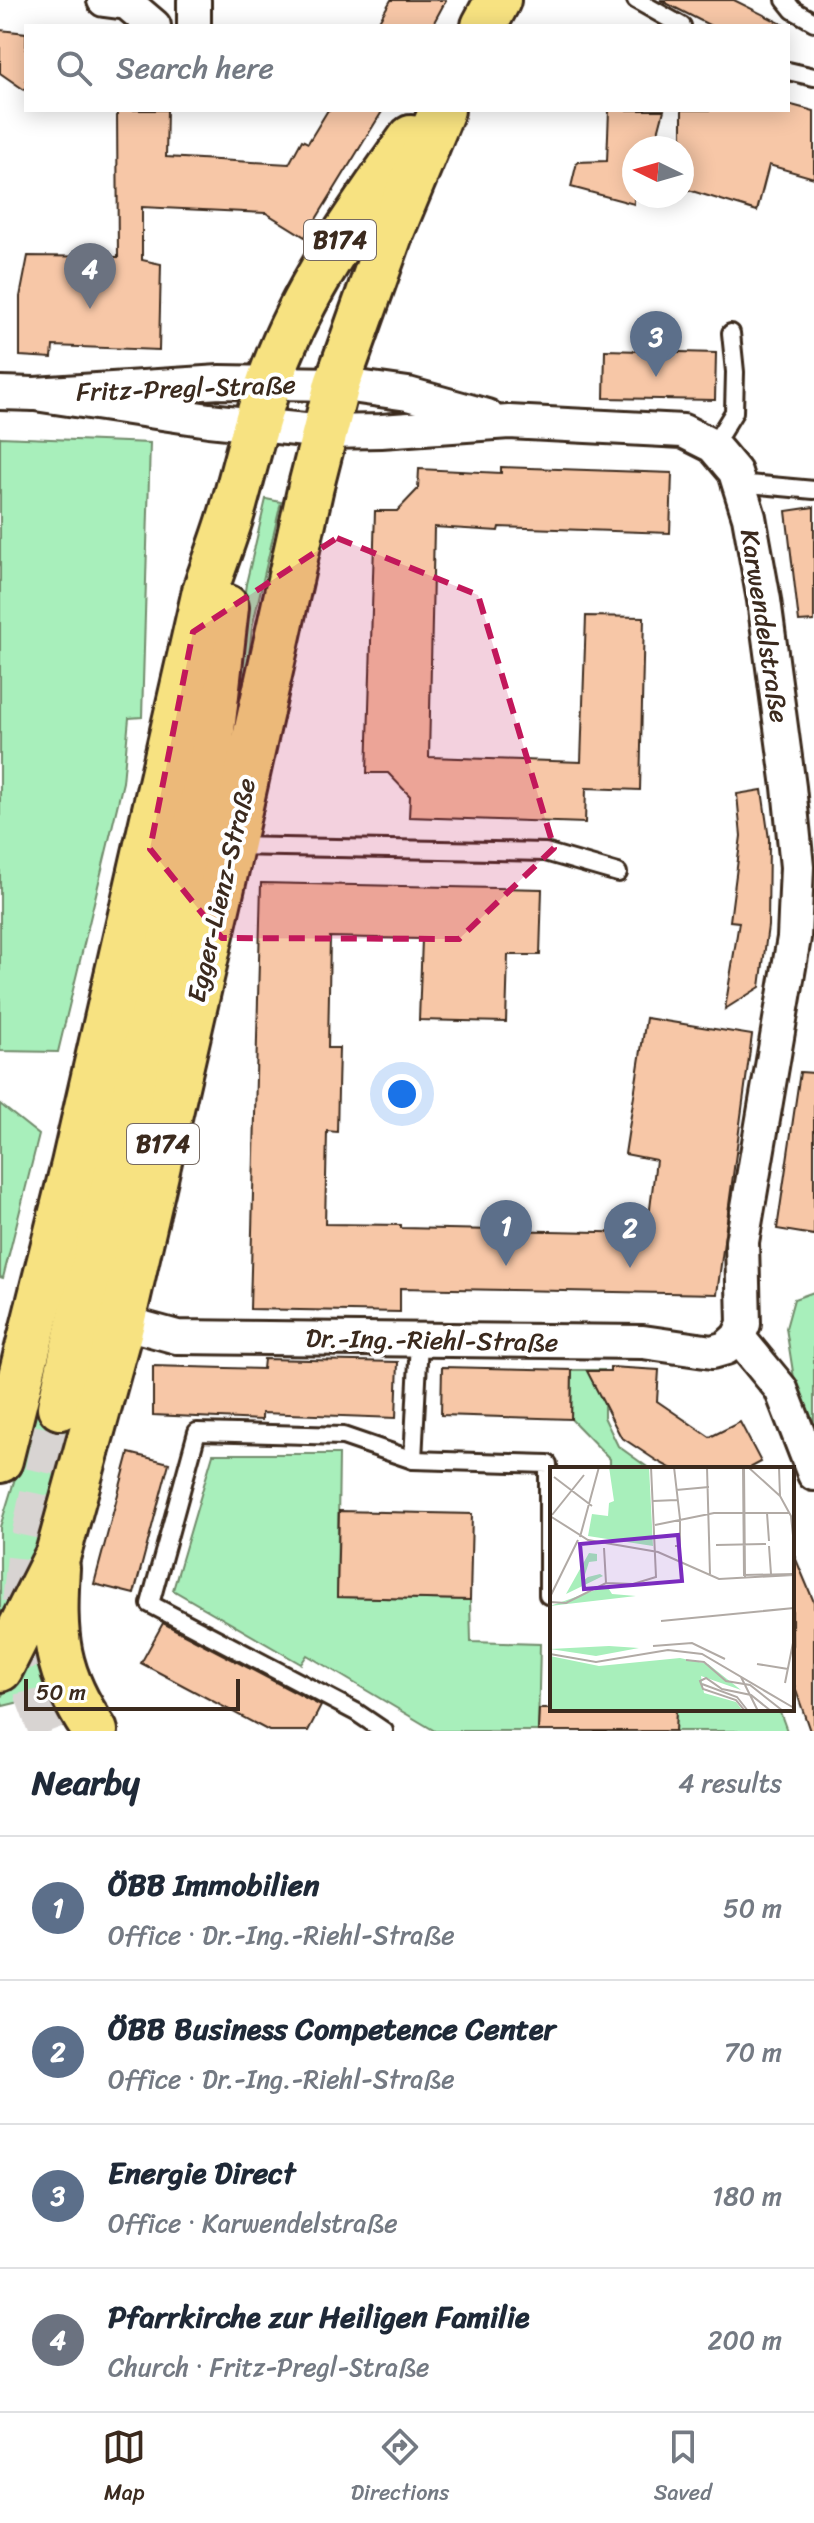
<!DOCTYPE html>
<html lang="en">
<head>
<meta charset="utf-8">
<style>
  body { margin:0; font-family:Sriracha,sans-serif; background:#f2f2f3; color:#1f2937 }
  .compass { position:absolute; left:622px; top:136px; width:72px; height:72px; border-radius:50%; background:#fff; box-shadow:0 4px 20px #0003; rotate:275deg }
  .scale { position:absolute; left:24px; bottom:20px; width:216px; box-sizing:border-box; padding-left:8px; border:4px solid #3b2a1e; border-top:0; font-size:22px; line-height:28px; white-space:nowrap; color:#3b2a1e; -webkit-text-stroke:6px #fff; paint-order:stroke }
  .you { position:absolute; left:402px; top:1094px; width:28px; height:28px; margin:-20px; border:6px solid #fff; border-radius:50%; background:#1a73e8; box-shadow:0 0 0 12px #1a73e833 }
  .badge { display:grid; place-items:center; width:52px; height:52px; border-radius:50%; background:#3b2a1e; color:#fff; font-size:26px; font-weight:700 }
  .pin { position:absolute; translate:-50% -66px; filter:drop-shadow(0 2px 4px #0008) }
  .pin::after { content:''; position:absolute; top:42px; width:28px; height:24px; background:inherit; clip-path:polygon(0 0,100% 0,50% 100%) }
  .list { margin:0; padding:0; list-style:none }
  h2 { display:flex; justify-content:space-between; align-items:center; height:104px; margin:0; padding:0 32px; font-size:34px }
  h2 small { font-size:26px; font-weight:400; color:#747a83 }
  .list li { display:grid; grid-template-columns:52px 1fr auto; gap:24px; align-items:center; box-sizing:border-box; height:144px; padding:0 32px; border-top:2px solid #e0e1e3 }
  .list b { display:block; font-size:30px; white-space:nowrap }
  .list p { margin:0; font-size:26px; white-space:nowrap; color:#747a83 }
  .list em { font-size:26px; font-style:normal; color:#747a83 }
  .icon { flex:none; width:44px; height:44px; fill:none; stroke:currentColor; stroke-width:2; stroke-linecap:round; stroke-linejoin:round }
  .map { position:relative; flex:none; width:814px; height:1731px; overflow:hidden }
  .search { position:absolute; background:#fff; box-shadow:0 4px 20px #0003; left:24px; right:24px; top:24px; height:88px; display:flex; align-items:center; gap:20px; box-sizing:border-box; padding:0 28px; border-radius:0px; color:#747a83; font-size:30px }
  .sheet { height:680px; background:#fff }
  nav { display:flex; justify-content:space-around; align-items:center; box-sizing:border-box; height:112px; border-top:2px solid #e0e1e3; background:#fff; font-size:22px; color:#747a83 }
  nav a { display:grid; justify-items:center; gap:4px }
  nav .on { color:#3b2a1e }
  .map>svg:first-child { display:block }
  .green { fill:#a8efbb; stroke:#728c6c; stroke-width:2 }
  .building { fill:#f7c7a7; stroke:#3b2a1e; stroke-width:2 }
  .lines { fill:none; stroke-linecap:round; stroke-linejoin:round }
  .primary-tunnel { stroke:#d8d4d2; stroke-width:44; stroke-dasharray:44 22; stroke-linecap:butt }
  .lane-casing { stroke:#3b2a1e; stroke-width:22 }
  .street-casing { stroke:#3b2a1e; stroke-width:38 }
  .primary-casing { stroke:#3b2a1e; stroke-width:50 }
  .lane { stroke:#fff; stroke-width:16 }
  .street { stroke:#fff; stroke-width:32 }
  .primary { stroke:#f7e281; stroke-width:44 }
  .marked { fill:#c2185b; fill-opacity:0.2; stroke:#c2185b; stroke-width:6; stroke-dasharray:16 10; stroke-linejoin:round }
  .labels { text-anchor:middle; stroke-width:8; stroke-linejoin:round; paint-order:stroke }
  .shield { fill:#fff; stroke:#766a62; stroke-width:2 }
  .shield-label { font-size:24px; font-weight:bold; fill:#3b2a1e }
  .street-label { font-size:26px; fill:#3b2a1e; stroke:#fff }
  .inset-road { fill:none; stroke:#b1aaa5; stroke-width:2 }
  .view { fill:#7b2cbf; fill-opacity:0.15; stroke:#7b2cbf; stroke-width:4 }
  .inset-edge { fill:none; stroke:#3b2a1e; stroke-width:4 }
</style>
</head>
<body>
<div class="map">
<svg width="814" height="1731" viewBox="0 0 814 1731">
  <rect width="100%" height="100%" fill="#fff"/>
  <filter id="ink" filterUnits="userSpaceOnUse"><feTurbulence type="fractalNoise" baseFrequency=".0125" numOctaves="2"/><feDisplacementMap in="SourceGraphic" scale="16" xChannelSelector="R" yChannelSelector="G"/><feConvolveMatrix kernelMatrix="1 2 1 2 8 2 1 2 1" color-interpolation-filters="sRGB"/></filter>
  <g filter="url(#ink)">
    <g class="green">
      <path d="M0 437 150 443 142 717 129 718 123 782 58 1052 0 1051Z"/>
      <path d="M266 499 281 502 252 628 242 719 219 776 246 584Z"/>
      <path d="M0 1104 39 1135 3 1278 0 1277Z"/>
      <path d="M814 1292V1438L797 1397 786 1328 794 1299Z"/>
      <path d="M572 1370H604V1417L618 1446 650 1469H610V1459L571 1419Z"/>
      <path d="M37 1407 80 1415 38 1548 0 1631V1527Z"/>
      <path d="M213 1454H339L337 1597 470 1600 471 1642 540 1644 538 1731H435L307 1655 301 1664 173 1590Z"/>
      <path d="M42 1625 57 1693 3 1706 0 1699Z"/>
      <path d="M676 1709H779L787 1731H675Z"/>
    </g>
    <g class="building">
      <path d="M391 0H446L432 26H376Z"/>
      <path d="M660 0H734L786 26H711Z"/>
      <path d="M0 30 26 33V91L0 73Z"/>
      <path d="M788 104 814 111V178L769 165 757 211 682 188V110H788Z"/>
      <path d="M117 110H167L166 157 289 164 302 140 308 143 328 110H383L305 237 266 213 142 207V260L161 264 159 350 53 346 52 358 20 356V297L28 256 118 257Z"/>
      <path d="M609 110H664L654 148H634V204L571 187 577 162 607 161Z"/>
      <path d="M605 350 716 353 715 400 604 398Z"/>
      <path d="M501 467 672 473 670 533 499 527 498 531 434 527 429 757 581 762 586 616 644 617 640 790 586 788 585 823 409 817 410 796 388 773H367L375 511H397L418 489 419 469 501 473Z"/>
      <path d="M814 507V621L799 622 786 511Z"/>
      <path d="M762 790 769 839 768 926 760 987 725 1009 739 922 730 921 741 836 737 794Z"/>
      <path d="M261 883 542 889 540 955H508L506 1022 419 1020 422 939 330 937 328 1048H339L337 1132 327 1131 325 1224 401 1225V1228L647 1233 656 1160 625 1154 646 1018 752 1035 717 1294 400 1288V1312L250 1309Z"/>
      <path d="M800 1072 814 1073V1235L777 1229Z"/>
      <path d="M264 1359 398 1362 396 1418 262 1413V1420L153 1415V1366L263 1369Z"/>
      <path d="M442 1367 572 1370 571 1419 441 1415Z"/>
      <path d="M610 1367 659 1370 657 1401 710 1437 740 1422 761 1462 748 1469H672L657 1461 621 1437 587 1371H610Z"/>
      <path d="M129 1453 169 1463 134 1594 94 1584Z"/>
      <path d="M339 1511 472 1514 470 1600 337 1597Z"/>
      <path d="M792 1550 814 1602V1731H810L792 1679Z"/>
      <path d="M163 1623 321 1706 308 1731H269L141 1663Z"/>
      <path d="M539 1709H676L675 1731H538Z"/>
    </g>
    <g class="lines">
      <path class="primary-tunnel" d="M51 1731 37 1694 27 1649 24 1603 29 1557 60 1407"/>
      <defs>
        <g id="lane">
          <path d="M636 0 682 26"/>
          <path d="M785 0 793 10 814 22"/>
          <path d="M788 71 814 77"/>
          <path d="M713 446 734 412 735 372 731 333"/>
          <path d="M738 483 814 490"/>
          <path d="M233 846 545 852 618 873"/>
          <path d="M413 1460 419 1341"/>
          <path d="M384 1731 356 1712 150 1604 197 1432 343 1436 413 1460 548 1464V1595"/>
        </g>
        <g id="street">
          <path d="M104 0 127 3 154 26"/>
          <path d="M194 26V0"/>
          <path d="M0 393 35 394 220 382 337 384 408 394 487 416"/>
          <path d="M35 394 209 420 324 432 381 431 509 422 683 431 713 446 735 472 749 517 764 600 789 787 797 867 794 938 742 1242 744 1324 738 1337 726 1348 712 1352 643 1342 177 1337 122 1322"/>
          <path d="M738 1337 781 1389 814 1474"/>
        </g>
        <g id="primary">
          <path d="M484 26 498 0"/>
          <path d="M60 1407 210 748 226 607"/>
          <path d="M0 1460 74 1164 205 591C215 561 228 530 236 498 248 455 258 411 274 369 306 284 359 212 411 138"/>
          <path d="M57 1568C53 1636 55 1673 95 1731"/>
          <path d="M0 1669 58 1554 122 1322 226 869 311 486 337 384 390 235 442 110"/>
        </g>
      </defs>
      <use href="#lane" class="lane-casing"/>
      <use href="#street" class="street-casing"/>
      <use href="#primary" class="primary-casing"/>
      <use href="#lane" class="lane"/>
      <use href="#street" class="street"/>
      <use href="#primary" class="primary"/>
    </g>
  </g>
  <path class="marked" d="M337 538 478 595 554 848 459 939 222 938 150 849 193 632Z"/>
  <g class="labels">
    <g class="shield">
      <rect x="304" y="220" width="72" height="40" rx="6"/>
      <rect x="127" y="1124" width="72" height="40" rx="6"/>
    </g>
    <g class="shield-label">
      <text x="340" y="248">B174</text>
      <text x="163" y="1152">B174</text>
    </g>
    <g class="street-label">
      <text transform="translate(186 388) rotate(-2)" y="9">Fritz-Pregl-Straße</text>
      <text transform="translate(765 626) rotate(81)" y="9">Karwendelstraße</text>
      <text transform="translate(221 890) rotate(-77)" y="9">Egger-Lienz-Straße</text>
      <text transform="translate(432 1340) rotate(1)" y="9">Dr.-Ing.-Riehl-Straße</text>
    </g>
  </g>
  <g transform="translate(550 1467)">
    <rect width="244" height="244" fill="#fff"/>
    <path d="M59 0H99L103 79 38 69 42 47 58 49 59 36 64 34ZM39 86 47 87V94L39 95 33 114 38 110 50 107 53 109 16 127ZM57 119 62 127 86 129 0 139ZM59 179 89 181 46 189 0 182ZM0 189 49 199 130 191 158 197 191 223 151 209 154 226 186 235 193 244H0Z" fill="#a8efbb"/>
    <path class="inset-road" d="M124 0 130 52V79H125M157 0 160 107M193 0 194 108 244 107M194 0 195 110M198 0 230 29M229 0 230 29 241 49 244 78M4 10 42 39M126 23 159 20M103 34 127 33M217 46 219 74M2 48 34 8M0 49 38 73 108 85 169 112 244 108M105 58 164 46H239M30 70 49 0M166 78 216 77M219 79 221 107M54 81 56 116M0 130 28 73M0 135 16 136 56 116 83 117 106 110 101 0M111 154 244 141M103 179 142 176 175 192M0 187 46 195 118 183 152 187 244 241M136 193 154 195 176 214 200 218 233 244M207 197 238 202M191 210 208 244M235 216 244 171M152 217 187 230 198 244M195 244 186 233 153 222 150 214 156 211 172 222 201 228 221 244"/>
    <path class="view" d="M128 68 132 114 34 122 30 77Z"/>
    <rect width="244" height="244" class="inset-edge"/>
  </g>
</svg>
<svg class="compass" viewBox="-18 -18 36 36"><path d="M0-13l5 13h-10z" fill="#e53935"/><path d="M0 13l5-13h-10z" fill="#747a83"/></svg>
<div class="scale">50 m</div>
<div class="you"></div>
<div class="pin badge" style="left:506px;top:1266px;background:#5c6f8a">1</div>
<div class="pin badge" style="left:630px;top:1268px;background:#5c6f8a">2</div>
<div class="pin badge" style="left:656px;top:377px;background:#5c6f8a">3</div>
<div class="pin badge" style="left:90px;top:309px;background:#6b7280">4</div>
<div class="search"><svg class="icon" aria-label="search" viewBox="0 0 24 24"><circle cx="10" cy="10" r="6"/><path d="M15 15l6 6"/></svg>Search here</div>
</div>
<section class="sheet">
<h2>Nearby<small>4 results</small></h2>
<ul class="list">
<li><span class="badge" style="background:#5c6f8a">1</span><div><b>ÖBB Immobilien</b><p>Office · Dr.-Ing.-Riehl-Straße</p></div><em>50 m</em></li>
<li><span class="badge" style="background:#5c6f8a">2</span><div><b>ÖBB Business Competence Center</b><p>Office · Dr.-Ing.-Riehl-Straße</p></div><em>70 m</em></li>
<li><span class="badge" style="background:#5c6f8a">3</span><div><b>Energie Direct</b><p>Office · Karwendelstraße</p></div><em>180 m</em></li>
<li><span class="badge" style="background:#6b7280">4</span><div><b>Pfarrkirche zur Heiligen Familie</b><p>Church · Fritz-Pregl-Straße</p></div><em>200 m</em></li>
</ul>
</section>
<nav>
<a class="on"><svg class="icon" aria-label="map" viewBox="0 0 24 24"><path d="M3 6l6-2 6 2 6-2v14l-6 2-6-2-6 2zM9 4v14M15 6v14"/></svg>Map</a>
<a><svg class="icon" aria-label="directions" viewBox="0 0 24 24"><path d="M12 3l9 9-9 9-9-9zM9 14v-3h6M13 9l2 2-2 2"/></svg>Directions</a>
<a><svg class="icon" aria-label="saved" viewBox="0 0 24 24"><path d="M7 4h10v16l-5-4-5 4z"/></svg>Saved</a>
</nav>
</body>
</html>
